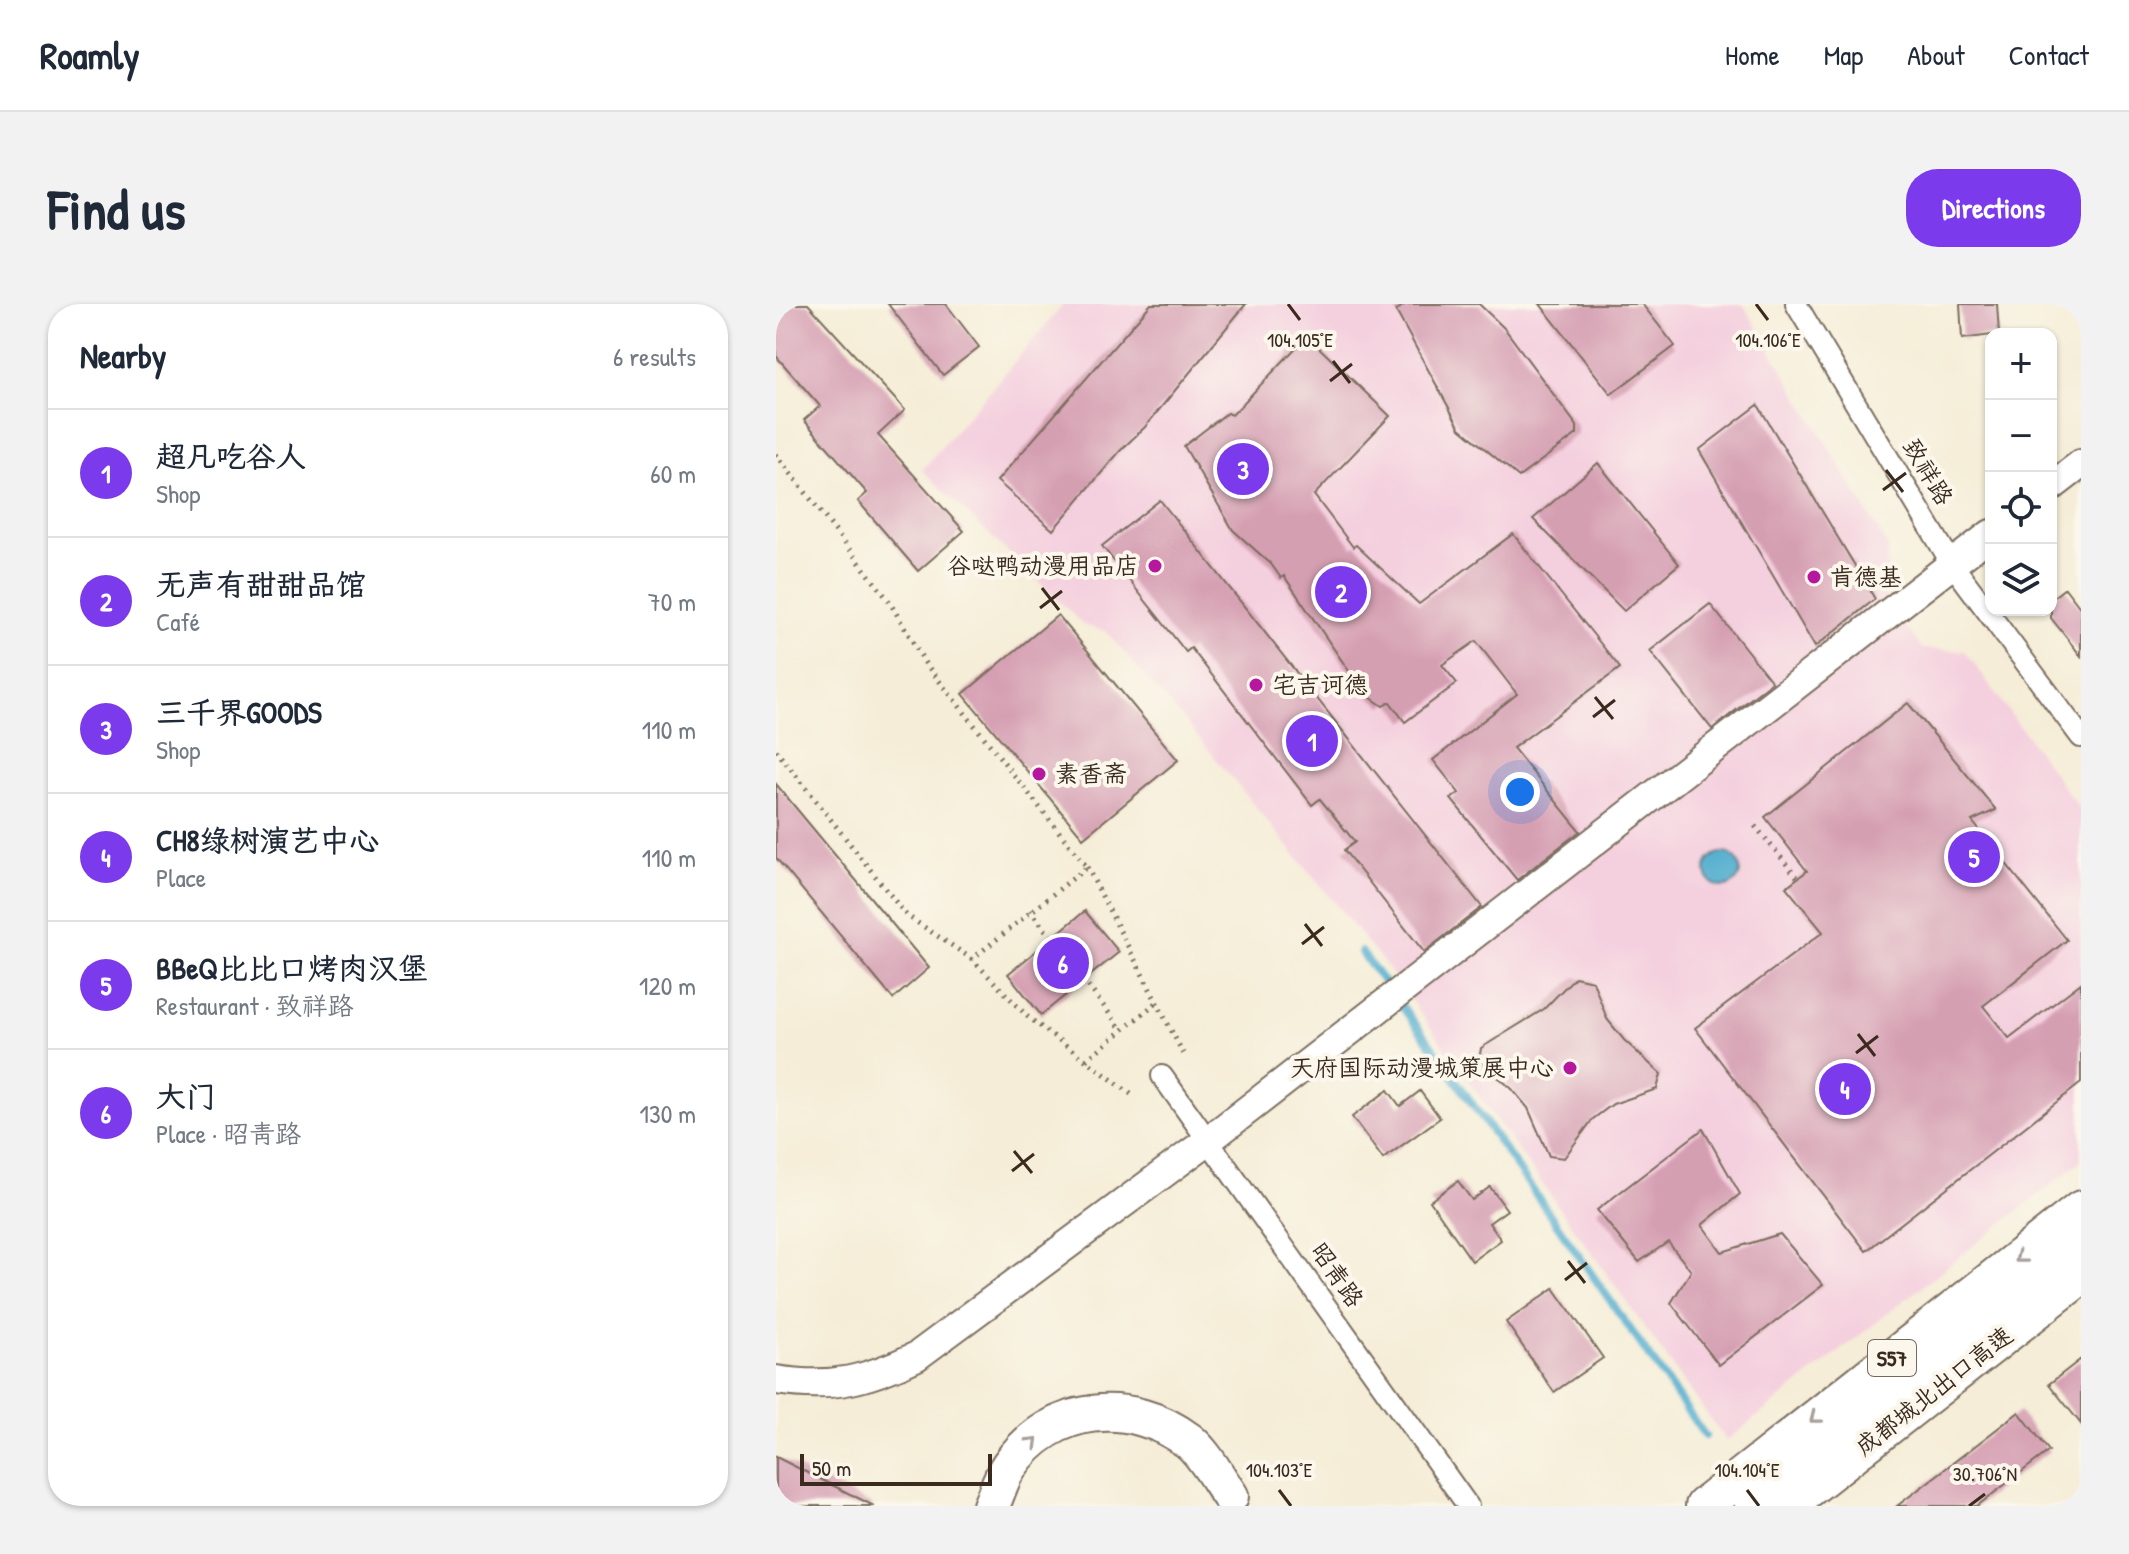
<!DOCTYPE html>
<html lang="en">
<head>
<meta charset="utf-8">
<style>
  body { margin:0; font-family:"Patrick Hand","LXGW WenKai TC",sans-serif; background:#f2f2f3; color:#1f2937 }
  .controls { position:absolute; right:24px; top:24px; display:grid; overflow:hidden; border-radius:16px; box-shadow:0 2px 6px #0004 }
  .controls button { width:72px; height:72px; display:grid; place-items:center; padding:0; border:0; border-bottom:2px solid #e0e1e3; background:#fff; color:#1f2937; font:40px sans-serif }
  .scale { position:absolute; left:24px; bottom:20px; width:192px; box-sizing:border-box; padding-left:8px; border:4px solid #3b2a1e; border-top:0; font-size:22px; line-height:28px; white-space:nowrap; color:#3b2a1e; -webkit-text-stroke:6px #fbf7ec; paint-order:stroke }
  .you { position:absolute; left:744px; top:488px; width:28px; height:28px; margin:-20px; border:6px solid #fff; border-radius:50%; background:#1a73e8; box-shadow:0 0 0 12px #1a73e833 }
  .badge { display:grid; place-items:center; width:52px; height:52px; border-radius:50%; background:#7c3aed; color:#fff; font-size:26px; font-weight:700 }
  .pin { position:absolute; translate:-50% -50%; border:4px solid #fff; box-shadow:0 2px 8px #0006 }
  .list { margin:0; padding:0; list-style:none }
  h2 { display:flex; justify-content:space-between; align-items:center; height:104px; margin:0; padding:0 32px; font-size:34px }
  h2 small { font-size:26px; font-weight:400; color:#747a83 }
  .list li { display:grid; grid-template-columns:52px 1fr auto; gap:24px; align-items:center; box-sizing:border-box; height:128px; padding:0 32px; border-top:2px solid #e0e1e3 }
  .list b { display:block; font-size:30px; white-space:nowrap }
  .list p { margin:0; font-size:26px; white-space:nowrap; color:#747a83 }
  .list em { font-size:26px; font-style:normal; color:#747a83 }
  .icon { flex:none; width:44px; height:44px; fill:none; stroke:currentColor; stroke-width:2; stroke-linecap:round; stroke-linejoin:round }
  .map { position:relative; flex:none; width:1305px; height:1202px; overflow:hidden; border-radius:32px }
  header { display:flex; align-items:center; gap:48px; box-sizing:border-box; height:112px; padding:0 40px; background:#fff; border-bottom:2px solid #e0e1e3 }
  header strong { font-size:38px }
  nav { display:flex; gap:44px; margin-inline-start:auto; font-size:28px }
  .intro { display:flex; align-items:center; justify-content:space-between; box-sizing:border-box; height:192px; padding:0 48px }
  h1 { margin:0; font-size:56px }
  .button { padding:20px 36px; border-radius:32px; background:#7c3aed; color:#fff; font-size:28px; font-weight:700 }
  main { display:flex; gap:48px; padding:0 48px }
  aside { flex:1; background:#fff; border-radius:32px; box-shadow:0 2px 6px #0004 }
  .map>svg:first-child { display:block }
  .built { fill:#f4cfde }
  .water { fill:#51adcf; stroke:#466c76; stroke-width:2 }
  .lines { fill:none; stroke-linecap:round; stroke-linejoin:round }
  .stream { stroke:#51adcf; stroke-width:8 }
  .building { fill:#d59fb2 }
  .street-casing { stroke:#7c6e5f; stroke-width:24 }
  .secondary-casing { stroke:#7c6e5f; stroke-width:32 }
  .highway-casing { stroke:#7c6e5f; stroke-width:40 }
  .path { stroke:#7c6e5f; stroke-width:5; stroke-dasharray:2 6; stroke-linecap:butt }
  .street { stroke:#fff; stroke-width:20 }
  .secondary { stroke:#fff; stroke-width:28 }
  .highway { stroke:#fff; stroke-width:36 }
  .oneway { stroke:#a79f9a }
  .ticks { fill:none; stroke:#3b2a1e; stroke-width:3 }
  .poi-dot { fill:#b5179e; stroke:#fbf7ec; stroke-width:3 }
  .labels { text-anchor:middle; stroke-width:8; stroke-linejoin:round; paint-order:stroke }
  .shield { fill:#fbf7ec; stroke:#75685c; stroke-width:2 }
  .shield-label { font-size:22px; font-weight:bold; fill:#3b2a1e }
  .street-label { font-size:24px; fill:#3b2a1e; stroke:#fbf7ec }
  .poi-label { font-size:24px; fill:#3b2a1e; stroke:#fbf7ec; text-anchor:start }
  .ticks-label { font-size:20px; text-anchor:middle; fill:#3b2a1e; stroke:#fbf7ec; stroke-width:8; stroke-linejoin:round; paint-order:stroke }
</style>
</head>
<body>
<header>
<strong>Roamly</strong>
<nav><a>Home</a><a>Map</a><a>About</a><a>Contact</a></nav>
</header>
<div class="intro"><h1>Find us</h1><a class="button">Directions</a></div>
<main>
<aside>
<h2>Nearby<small>6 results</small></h2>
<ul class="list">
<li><span class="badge">1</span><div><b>超凡吃谷人</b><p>Shop</p></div><em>60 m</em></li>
<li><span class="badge">2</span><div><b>无声有甜甜品馆</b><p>Café</p></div><em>70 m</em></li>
<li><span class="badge">3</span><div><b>三千界GOODS</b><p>Shop</p></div><em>110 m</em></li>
<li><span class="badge">4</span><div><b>CH8绿树演艺中心</b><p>Place</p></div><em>110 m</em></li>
<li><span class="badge">5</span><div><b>BBeQ比比口烤肉汉堡</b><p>Restaurant · 致祥路</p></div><em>120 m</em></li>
<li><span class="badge">6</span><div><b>大门</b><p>Place · 昭青路</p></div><em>130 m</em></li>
</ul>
</aside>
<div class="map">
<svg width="1305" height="1202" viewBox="0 0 1305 1202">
  <rect width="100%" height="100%" fill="#fbf7ec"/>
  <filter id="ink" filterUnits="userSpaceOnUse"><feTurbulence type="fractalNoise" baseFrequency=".0125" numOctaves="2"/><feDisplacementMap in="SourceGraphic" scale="16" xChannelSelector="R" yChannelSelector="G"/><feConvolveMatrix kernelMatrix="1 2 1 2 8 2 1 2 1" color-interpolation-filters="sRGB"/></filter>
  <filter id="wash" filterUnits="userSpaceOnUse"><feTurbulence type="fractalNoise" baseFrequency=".006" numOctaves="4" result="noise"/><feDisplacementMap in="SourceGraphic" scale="32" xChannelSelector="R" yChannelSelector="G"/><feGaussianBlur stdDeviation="1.8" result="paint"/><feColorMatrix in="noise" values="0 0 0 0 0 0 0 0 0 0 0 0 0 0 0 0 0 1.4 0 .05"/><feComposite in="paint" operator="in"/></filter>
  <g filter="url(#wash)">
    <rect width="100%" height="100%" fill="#f5edd7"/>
    <path class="built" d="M288 0H967L1112 243 1110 298 1147 345 1189 347 1305 507V857L950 1137 612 664 403 410 329 327 308 321 146 166Z"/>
    <circle class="water" cx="947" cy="566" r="17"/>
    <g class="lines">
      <path class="stream" d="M585 648 658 745 929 1132"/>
    </g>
    <g id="blocks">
      <g class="building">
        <path d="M8 0H32L129 106 102 131 188 227 142 267 82 197 91 189 28 116 44 102 0 52V7Z"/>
        <path d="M112 0H170L203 43 167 71Z"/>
        <path d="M375 0H470L369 123 344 147 277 226 221 177Z"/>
        <path d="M629 0H703L729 25 801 122V130L743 173 684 124 620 7Z"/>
        <path d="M764 0H866L899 42 835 90Z"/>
        <path d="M1184 0H1221L1223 30 1186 35Z"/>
        <path d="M531 32 614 112 538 191 577 243 580 241 643 300 737 230 844 364 737 444 804 527 741 576 675 495 683 489 657 456 741 390 700 337 666 361 681 379 629 418 614 398 607 402 588 389 508 272 505 274 495 260 457 226 408 142 451 109 456 111Z"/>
        <path d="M982 101 1099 295 1039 343 923 146Z"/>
        <path d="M822 159 903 260 848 307 757 215Z"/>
        <path d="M384 196 706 603 648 648 568 546 579 538 544 495 536 501 415 344 410 348 326 242Z"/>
        <path d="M1289 284 1305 305V352L1275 314V295Z"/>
        <path d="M934 300 996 378 936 425 874 347Z"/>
        <path d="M282 311 402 456 307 534 187 390Z"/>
        <path d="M1132 399 1220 506 1196 517 1291 636 1207 702 1233 734 1305 679V779L1090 947 919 724 1047 628 1010 583 1031 567 989 513Z"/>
        <path d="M0 480 153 664 117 695 0 554Z"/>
        <path d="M309 607 343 648 265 711 232 670Z"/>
        <path d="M799 673 817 677 831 715 848 736 885 770 881 785 837 800 817 815 788 854 773 852 752 804 736 785 703 757 705 744 768 705Z"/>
        <path d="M612 786 624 802 644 787 664 814 607 855 576 813Z"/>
        <path d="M927 825 964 890 926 921 946 948 1004 930 1047 981 943 1061 895 999 915 967 892 938 863 958 821 906Z"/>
        <path d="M682 877 696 896 714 883 731 906 713 919 725 936 696 957 654 897Z"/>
        <path d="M778 984 827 1054 778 1088 730 1018Z"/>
        <path d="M1305 1055V1120L1273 1080Z"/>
        <path d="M1243 1108 1273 1147 1201 1202H1121Z"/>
        <path d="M0 1153 98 1202H0Z"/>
      </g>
    </g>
  </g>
  <g filter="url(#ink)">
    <use href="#blocks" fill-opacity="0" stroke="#7c6e5f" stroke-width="2"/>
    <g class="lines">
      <defs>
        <g id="street">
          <path d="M1020 0 1176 260 1305 433"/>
          <path d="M386 772 692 1202"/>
        </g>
        <g id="secondary">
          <path d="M1275 183 1305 160"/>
          <path d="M0 1076C57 1085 90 1076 141 1052L434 835 1215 230"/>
          <path d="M973 1202 1305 940"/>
        </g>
        <g id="highway">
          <path d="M215 1202C221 1189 225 1173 233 1162 276 1100 354 1093 413 1137 429 1150 442 1175 454 1192"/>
          <path d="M928 1202 1305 905"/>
          <path d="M1011 1202 1305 972"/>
        </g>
      </defs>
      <use href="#street" class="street-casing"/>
      <use href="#secondary" class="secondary-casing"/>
      <use href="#highway" class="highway-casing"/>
      <g class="path">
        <path d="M0 150 113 297 149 359 311 563 196 655 252 713 359 793"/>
        <path d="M0 446 130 611 196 655"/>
        <path d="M979 522 1022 574"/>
        <path d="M311 563 409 753"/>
        <path d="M254 606 346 726"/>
        <path d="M310 756 381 698"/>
      </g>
      <use href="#street" class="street"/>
      <use href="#secondary" class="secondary"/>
      <use href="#highway" class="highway"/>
    </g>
    <defs><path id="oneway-chevron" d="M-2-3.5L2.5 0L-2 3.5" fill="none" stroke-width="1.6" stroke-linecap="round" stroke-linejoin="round" transform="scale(2)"/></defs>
    <g class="oneway">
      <use href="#oneway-chevron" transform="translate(1244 954) rotate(142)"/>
      <use href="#oneway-chevron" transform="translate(1039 1114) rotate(142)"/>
      <use href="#oneway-chevron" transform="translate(257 1138) rotate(-45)"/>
    </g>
  </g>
  <path class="ticks" d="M512 0 524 16M980 0 992 16M557 57 574 79M554 77 576 60M1110 166 1127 188M1107 186 1130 169M266 284 283 306M264 304 286 287M819 393 837 415M817 413 839 396M529 620 546 642M526 640 548 623M1082 730 1099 752M1080 749 1102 732M238 847 256 869M236 867 258 850M792 957 809 979M789 976 811 959M503 1186 515 1202M971 1186 983 1202M1193 1202 1209 1190"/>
  <g class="poi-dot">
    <circle cx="379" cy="262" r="8"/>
    <circle cx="1038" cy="273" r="8"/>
    <circle cx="480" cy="381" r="8"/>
    <circle cx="263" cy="470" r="8"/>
    <circle cx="794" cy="764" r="8"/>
  </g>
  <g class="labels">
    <rect class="shield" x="1092" y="1036" width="48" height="36" rx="6"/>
    <g class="shield-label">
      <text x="1116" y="1062">S57</text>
    </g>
    <g class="street-label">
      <text transform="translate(1152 168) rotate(59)" y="8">致祥路</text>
      <text transform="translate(561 971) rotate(55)" y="8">昭青路</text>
      <text transform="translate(1158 1087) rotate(-38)" y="8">成都城北出口高速</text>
    </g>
    <g class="poi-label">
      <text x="363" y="270" text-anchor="end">谷哒鸭动漫用品店</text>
      <text x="1054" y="281">肯德基</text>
      <text x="496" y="389">宅吉诃德</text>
      <text x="279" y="478">素香斋</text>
      <text x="778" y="772" text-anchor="end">天府国际动漫城策展中心</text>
    </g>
  </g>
  <g class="ticks-label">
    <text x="992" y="43">104.106°E</text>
    <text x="524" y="43">104.105°E</text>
    <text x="503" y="1173">104.103°E</text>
    <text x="971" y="1173">104.104°E</text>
    <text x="1209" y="1177">30.706°N</text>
  </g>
</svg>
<div class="controls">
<button>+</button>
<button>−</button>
<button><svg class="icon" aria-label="locate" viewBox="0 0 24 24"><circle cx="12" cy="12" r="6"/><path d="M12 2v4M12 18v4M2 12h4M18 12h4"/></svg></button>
<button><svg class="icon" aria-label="layers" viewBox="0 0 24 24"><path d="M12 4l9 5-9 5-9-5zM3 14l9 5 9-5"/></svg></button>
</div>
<div class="scale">50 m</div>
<div class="you"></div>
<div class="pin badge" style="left:536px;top:437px">1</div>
<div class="pin badge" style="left:565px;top:288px">2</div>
<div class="pin badge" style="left:467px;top:165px">3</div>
<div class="pin badge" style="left:1069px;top:785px">4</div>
<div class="pin badge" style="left:1198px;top:553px">5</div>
<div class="pin badge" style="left:287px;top:659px">6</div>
</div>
</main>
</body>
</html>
